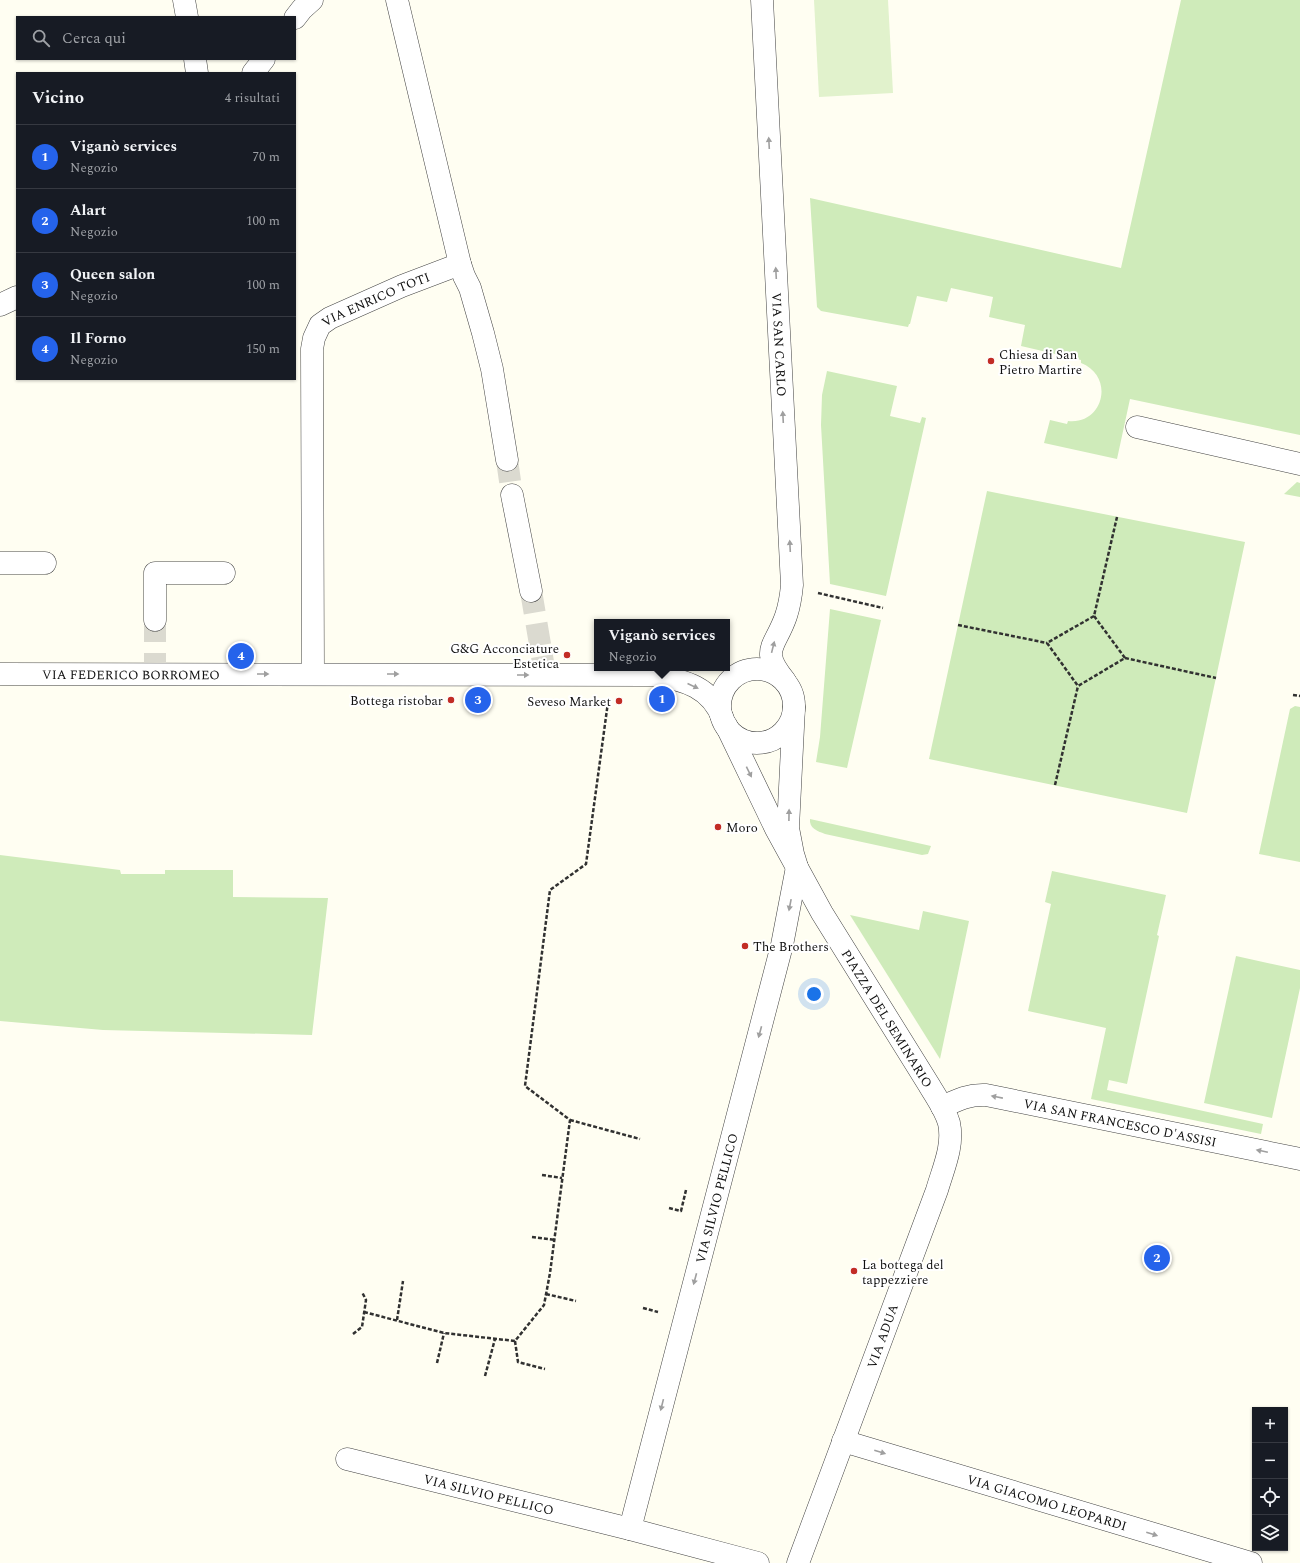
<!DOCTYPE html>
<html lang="it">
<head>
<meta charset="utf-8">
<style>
  body { margin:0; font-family:Spectral,serif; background:#20242c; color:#f1f3f6 }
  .controls { position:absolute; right:12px; bottom:12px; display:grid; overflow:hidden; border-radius:0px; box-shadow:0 1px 3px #0004 }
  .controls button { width:36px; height:36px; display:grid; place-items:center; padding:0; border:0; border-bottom:1px solid #363941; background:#171b24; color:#f1f3f6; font:20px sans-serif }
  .you { position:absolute; left:814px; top:994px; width:14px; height:14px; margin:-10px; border:3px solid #fff; border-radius:50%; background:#1a73e8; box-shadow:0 0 0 6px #1a73e833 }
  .badge { display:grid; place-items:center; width:26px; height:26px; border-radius:50%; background:#2563eb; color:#fff; font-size:13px; font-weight:700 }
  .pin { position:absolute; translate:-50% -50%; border:2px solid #fff; box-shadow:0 1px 4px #0006 }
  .popup { position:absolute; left:594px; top:619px; width:136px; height:52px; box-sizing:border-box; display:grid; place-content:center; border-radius:0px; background:#171b24; filter:drop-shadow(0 1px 3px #0005); font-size:13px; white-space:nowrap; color:#9ea1a6 }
  .popup b { font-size:15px; color:#f1f3f6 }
  .popup::after { content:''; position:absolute; left:50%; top:100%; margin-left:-8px; border:8px solid transparent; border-top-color:#171b24 }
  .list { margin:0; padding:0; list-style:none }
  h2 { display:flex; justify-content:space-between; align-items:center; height:52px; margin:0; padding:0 16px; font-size:17px }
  h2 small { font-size:13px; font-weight:400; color:#9ea1a6 }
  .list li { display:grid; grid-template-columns:26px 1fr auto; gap:12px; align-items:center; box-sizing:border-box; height:64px; padding:0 16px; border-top:1px solid #363941 }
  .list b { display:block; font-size:15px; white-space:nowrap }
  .list p { margin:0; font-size:13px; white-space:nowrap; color:#9ea1a6 }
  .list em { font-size:13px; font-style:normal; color:#9ea1a6 }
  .icon { flex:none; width:22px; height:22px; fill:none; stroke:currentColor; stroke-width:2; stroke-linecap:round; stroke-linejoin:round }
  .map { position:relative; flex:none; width:1300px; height:1563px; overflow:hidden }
  .search { position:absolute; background:#171b24; box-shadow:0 1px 3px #0004; left:16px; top:16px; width:280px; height:44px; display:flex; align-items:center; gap:10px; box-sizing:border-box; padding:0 14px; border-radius:0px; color:#9ea1a6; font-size:15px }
  .panel { position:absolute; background:#171b24; box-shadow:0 1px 3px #0004; left:16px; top:72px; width:280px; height:308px; border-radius:0px }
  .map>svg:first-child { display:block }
  .green { fill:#cfebba }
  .pitch { fill:#e1f2cc }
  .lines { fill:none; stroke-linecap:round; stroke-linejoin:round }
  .minor-tunnel { stroke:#dbdad0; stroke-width:22; stroke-dasharray:22 11; stroke-linecap:butt }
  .minor-casing { stroke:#424242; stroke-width:23 }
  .path { stroke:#313131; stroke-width:2.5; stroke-dasharray:4 2; stroke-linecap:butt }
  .minor { stroke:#fff; stroke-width:22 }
  .oneway { fill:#9f9f9f }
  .poi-dot { fill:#c22c25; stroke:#fff; stroke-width:1.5 }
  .labels { text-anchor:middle; stroke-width:4; stroke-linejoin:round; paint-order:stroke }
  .street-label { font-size:13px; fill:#0f0f0f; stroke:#fff }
  .poi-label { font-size:13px; fill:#0f0f0f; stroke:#fff; text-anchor:start }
</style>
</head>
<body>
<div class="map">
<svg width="1300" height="1563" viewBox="0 0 1300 1563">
  <rect width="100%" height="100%" fill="#fffef2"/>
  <g class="green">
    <path d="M1181 0H1300V435L1130 399 1117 459 1044 443 1050 420 1067 424 1068 421C1104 425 1115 376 1081 363V360L1021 346 1025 325 989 317 993 297 951 288 947 302 917 296 910 324H909L908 327 821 311 817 307 810 198 1121 268Z"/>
    <path d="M827 371 897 386 890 416 920 423 922 417 926 418 886 596 830 584 821 425 822 395Z"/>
    <path d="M1297 482 1300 483V497L1284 494Z"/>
    <path d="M987 491 1245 542 1187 813 929 759Z"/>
    <path d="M830 609 881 620 847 768 816 762 820 737Z"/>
    <path d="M1295 706 1300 707V862L1259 854 1290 709Z"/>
    <path d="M810 819 931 846 928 854 922 855 825 834C817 831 809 828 810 819Z"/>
    <path d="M0 855 120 870 121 874H165V870H233V897L328 898 312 1035 103 1030 0 1021Z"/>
    <path d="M1052 871 1166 895 1157 935 1159 936 1127 1084 1109 1080 1107 1090 1263 1124 1261 1134 1091 1099 1106 1028 1028 1011 1051 904 1045 902Z"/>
    <path d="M923 911 969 921 940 1059 850 915 919 930Z"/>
    <path d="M1236 956 1300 970V988L1272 1118 1204 1103Z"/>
  </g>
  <path class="pitch" d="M814 0H888L893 93 819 97Z"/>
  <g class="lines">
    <g class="minor-tunnel">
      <path d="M507 460 512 495"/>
      <path d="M531 591 543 662"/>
      <path d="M155 620V662"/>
    </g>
    <defs>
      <g id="minor">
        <path d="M184 0 187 17"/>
        <path id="s1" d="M762 0 792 585C791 596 789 607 786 616 775 648 759 649 785 681"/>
        <path d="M295 18 302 9 312 0"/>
        <path d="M195 59 197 73"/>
        <path d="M253 73 264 59"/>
        <path d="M460 264 464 276 470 288 483 333 492 369 507 460"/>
        <path d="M0 305 17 297"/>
        <path d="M1137 427 1300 464"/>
        <path d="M512 495 531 591"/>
        <path d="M0 563H45"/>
        <path d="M155 620V573H224"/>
        <circle cx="757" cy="706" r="37"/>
        <path id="s2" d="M0 674 653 675C685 680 711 687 723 719"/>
        <path id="s3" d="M313 674 312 349 314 338 320 325 330 318 402 286 460 264 397 0"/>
        <path id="s4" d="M726 725 776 829 822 913 929 1085C936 1097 945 1109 949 1123 954 1146 943 1169 937 1190L798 1563"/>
        <path id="s5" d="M942 1107C957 1100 969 1094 986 1095L1300 1159"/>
        <path id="s6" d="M843 1441 1251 1563"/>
        <path id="s7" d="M347 1459 630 1529 758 1563"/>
        <path id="s8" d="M630 1529 782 945 797 867 793 854 788 828 794 707"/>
      </g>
    </defs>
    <use href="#minor" class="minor-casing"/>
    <g class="path">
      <path d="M818 593 883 608"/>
      <path d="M1094 616 1047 643 1078 686 1125 658 1094 616 1117 517"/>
      <path d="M958 625 1047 643"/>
      <path d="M1125 658 1216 678"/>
      <path d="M1293 695 1300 696"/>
      <path d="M1055 785 1078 686"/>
      <path d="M570 1120 640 1139"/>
      <path d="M542 1175 562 1178"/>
      <path d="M669 1208 681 1211 686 1190"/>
      <path d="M532 1237 555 1240"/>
      <path d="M546 1294 576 1301"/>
      <path d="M643 1308 658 1312"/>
      <path d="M364 1312 444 1333 515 1341 544 1305 550 1273 570 1120 525 1086 550 890 586 864 608 702"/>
      <path d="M397 1320 403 1281"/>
      <path d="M353 1334 362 1327 366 1300 362 1292"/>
      <path d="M515 1341 518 1362 545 1369"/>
      <path d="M437 1363 444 1333"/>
      <path d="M485 1376 495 1339"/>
    </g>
    <use href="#minor" class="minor"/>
  </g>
  <defs><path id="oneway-solid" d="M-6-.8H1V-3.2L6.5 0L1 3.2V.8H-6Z"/></defs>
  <g class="oneway">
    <use href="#oneway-solid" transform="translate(769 143) rotate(-93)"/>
    <use href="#oneway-solid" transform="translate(776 273) rotate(-93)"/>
    <use href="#oneway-solid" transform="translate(783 417) rotate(-93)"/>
    <use href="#oneway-solid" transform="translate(790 546) rotate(-93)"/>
    <use href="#oneway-solid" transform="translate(773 647) rotate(-76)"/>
    <use href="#oneway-solid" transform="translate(263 674)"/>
    <use href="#oneway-solid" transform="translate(393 674)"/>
    <use href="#oneway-solid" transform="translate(523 675)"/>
    <use href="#oneway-solid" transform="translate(693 686) rotate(24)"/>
    <use href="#oneway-solid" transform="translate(749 772) rotate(64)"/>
    <use href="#oneway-solid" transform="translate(789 815) rotate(-89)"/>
    <use href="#oneway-solid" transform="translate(790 905) rotate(101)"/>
    <use href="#oneway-solid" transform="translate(760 1032) rotate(105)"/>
    <use href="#oneway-solid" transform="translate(997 1097) rotate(-169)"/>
    <use href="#oneway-solid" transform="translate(1262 1151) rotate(-168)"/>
    <use href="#oneway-solid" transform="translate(695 1279) rotate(105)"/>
    <use href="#oneway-solid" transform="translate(662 1405) rotate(104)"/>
    <use href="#oneway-solid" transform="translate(880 1452) rotate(17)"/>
    <use href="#oneway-solid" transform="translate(1152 1534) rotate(17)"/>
  </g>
  <g class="poi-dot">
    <circle cx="991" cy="361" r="4"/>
    <circle cx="567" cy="655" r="4"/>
    <circle cx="451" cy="700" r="4"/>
    <circle cx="619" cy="701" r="4"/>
    <circle cx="718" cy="827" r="4"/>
    <circle cx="745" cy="946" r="4"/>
    <circle cx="854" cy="1271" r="4"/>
  </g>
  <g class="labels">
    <g class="street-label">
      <text dy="5" stroke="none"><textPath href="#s3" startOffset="412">VIA ENRICO TOTI</textPath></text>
      <text dy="5" stroke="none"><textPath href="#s1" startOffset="345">VIA SAN CARLO</textPath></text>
      <text dy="5" stroke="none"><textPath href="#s2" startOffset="131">VIA FEDERICO BORROMEO</textPath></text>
      <text dy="5" stroke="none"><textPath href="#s4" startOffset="335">PIAZZA DEL SEMINARIO</textPath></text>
      <text dy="5" stroke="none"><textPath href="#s5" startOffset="183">VIA SAN FRANCESCO D'ASSISI</textPath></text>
      <text dy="5" stroke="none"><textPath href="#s8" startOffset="342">VIA SILVIO PELLICO</textPath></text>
      <text transform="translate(882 1336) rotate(-70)" y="5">VIA ADUA</text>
      <text dy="5" stroke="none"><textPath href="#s7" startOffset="146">VIA SILVIO PELLICO</textPath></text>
      <text dy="5" stroke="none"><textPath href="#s6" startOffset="213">VIA GIACOMO LEOPARDI</textPath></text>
    </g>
    <g class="poi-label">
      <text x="999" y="359">Chiesa di San<tspan x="999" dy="15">Pietro Martire</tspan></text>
      <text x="559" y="653" text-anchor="end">G&amp;G Acconciature<tspan x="559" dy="15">Estetica</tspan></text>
      <text x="443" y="705" text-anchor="end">Bottega ristobar</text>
      <text x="611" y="706" text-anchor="end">Seveso Market</text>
      <text x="726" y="832">Moro</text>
      <text x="753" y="951">The Brothers</text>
      <text x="862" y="1269">La bottega del<tspan x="862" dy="15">tappezziere</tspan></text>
    </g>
  </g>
</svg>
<div class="controls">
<button>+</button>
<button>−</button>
<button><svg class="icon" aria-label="locate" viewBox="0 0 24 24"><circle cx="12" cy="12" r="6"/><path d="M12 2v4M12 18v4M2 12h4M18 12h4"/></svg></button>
<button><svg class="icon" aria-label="layers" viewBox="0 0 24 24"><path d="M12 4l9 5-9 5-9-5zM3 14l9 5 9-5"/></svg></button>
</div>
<div class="you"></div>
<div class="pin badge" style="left:662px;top:699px">1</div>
<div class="popup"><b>Viganò services</b>Negozio</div>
<div class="pin badge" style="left:1157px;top:1258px">2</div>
<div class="pin badge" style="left:478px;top:700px">3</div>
<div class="pin badge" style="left:241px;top:656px">4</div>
<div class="search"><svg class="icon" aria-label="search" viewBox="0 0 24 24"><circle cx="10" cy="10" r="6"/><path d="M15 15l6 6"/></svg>Cerca qui</div>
<section class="panel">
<h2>Vicino<small>4 risultati</small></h2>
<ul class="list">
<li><span class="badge">1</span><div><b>Viganò services</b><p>Negozio</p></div><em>70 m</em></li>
<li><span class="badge">2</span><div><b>Alart</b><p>Negozio</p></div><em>100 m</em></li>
<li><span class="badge">3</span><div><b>Queen salon</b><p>Negozio</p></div><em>100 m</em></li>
<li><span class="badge">4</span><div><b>Il Forno</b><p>Negozio</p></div><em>150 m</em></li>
</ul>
</section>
</div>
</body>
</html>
